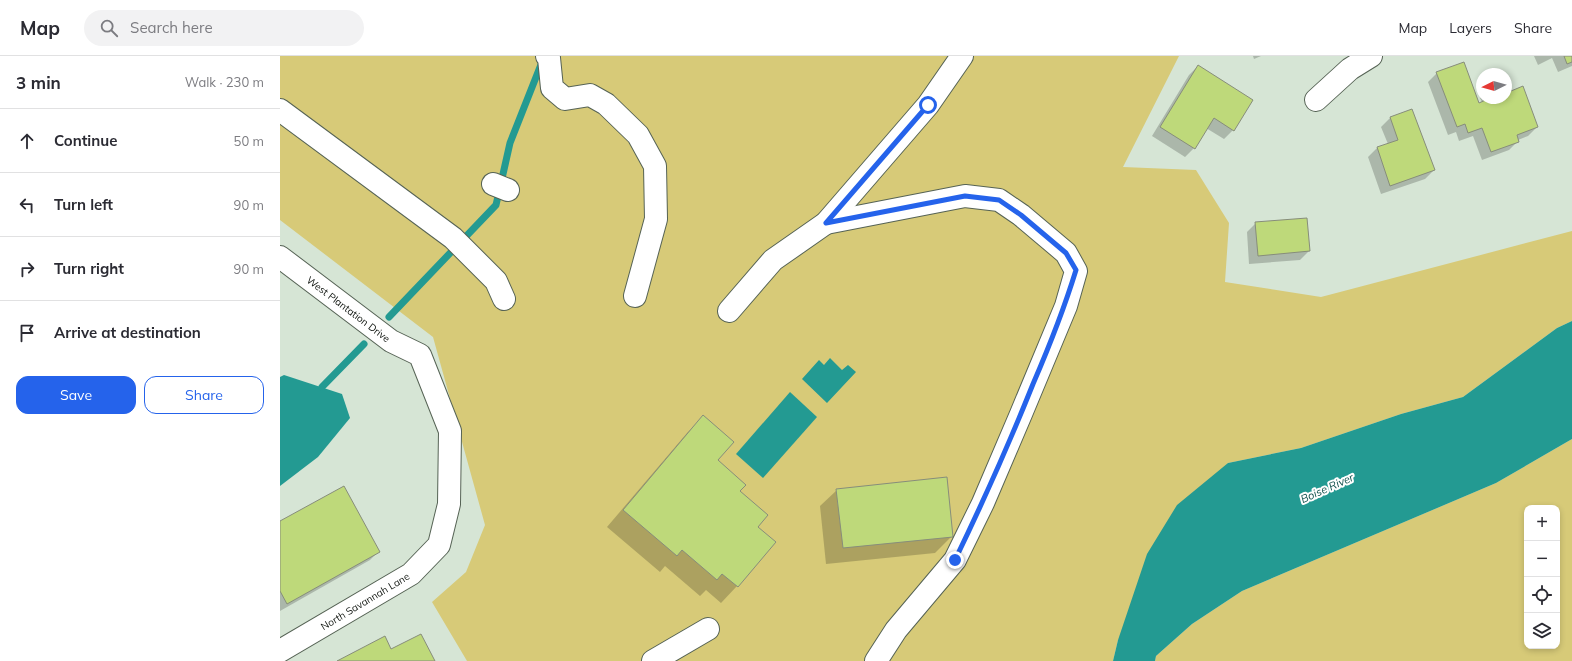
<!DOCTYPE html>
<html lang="en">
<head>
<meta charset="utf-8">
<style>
  body { margin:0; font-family:Mulish,sans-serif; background:#f2f2f3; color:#2b2b33 }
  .controls { position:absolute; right:12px; bottom:12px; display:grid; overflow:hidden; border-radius:8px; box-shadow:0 2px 6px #0003 }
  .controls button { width:36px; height:36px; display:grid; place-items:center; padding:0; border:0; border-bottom:1px solid #e1e1e2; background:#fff; color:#2b2b33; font:20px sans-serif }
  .compass { position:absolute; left:1196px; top:12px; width:36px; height:36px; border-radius:50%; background:#fff; box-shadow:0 2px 6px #0003; rotate:265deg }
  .stop { position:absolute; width:12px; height:12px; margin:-9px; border:3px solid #2563eb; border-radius:50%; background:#fff }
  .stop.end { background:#2563eb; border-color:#fff; box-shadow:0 1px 4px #0008 }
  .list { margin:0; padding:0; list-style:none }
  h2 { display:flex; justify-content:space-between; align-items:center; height:52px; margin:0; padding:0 16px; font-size:17px }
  h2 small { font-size:13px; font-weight:400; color:#7c7c81 }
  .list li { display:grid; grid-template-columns:26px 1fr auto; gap:12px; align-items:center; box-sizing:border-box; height:64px; padding:0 16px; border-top:1px solid #e1e1e2 }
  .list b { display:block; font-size:15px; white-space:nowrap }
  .list em { font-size:13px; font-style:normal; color:#7c7c81 }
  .actions { display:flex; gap:8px; padding:12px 16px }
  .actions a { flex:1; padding:9px 0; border:1px solid #2563eb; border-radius:12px; text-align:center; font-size:14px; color:#2563eb }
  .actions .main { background:#2563eb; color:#fff }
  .icon { flex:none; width:22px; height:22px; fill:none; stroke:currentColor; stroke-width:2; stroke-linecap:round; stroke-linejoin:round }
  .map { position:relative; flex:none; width:1292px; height:605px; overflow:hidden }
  header { display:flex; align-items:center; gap:24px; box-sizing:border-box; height:56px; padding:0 20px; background:#fff; border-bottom:1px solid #e1e1e2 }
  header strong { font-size:19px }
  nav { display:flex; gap:22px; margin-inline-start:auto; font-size:14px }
  .search { width:280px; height:36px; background:#f2f2f3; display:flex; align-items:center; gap:10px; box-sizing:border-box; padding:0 14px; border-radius:22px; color:#7c7c81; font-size:15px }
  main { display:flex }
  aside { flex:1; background:#fff }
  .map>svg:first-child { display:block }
  .green { fill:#d7ca78; fill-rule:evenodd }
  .water { fill:#239a92 }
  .shadow { fill:#0003 }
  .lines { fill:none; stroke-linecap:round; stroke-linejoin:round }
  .stream { stroke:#239a92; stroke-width:7 }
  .building { fill:#bed97a; stroke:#878d7b }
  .minor-casing { stroke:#566355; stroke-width:24 }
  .minor { stroke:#fff; stroke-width:22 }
  .route { stroke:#2563eb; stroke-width:5 }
  .labels { text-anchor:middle; stroke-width:4; stroke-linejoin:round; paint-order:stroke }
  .street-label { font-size:10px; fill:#0c110c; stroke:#fff }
  .water-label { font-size:11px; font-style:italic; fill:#11514d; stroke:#fff }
</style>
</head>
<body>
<header>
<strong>Map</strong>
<div class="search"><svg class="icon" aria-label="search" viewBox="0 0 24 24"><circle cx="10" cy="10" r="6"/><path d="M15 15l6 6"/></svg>Search here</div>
<nav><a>Map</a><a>Layers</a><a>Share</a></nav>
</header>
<main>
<aside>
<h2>3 min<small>Walk · 230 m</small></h2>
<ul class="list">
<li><svg class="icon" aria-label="ahead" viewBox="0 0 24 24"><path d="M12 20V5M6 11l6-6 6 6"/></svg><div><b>Continue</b></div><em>50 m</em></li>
<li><svg class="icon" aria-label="left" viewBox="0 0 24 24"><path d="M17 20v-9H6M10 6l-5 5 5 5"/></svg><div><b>Turn left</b></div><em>90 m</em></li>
<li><svg class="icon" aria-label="right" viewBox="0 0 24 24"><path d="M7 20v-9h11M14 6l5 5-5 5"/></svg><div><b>Turn right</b></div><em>90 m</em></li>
<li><svg class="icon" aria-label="arrive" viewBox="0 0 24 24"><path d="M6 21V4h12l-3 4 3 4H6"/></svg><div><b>Arrive at destination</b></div></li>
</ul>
<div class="actions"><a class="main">Save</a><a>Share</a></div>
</aside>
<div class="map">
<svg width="1292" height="605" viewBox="0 0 1292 605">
  <rect width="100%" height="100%" fill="#d6e5d5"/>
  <g class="green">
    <path d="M0 0H899L843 111 916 114 949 167 945 226 1041 241 1292 175V265L1277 272 1183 341 1121 358 1021 392 948 407 838 584 833 605H187L152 546 186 516 205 469 153 281 0 164Z"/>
    <path d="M1292 383V605H875L876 600 912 568 962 535 1216 427ZM1247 452H1277V590H1247Z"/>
  </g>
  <g class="water">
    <path d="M1292 265V383L1216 427 962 535 912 568 876 600 875 605H833L838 584 867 498 897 449 948 407 1021 392 1121 358 1183 341 1277 272Z"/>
    <path d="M550 302 562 314 568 309 576 316 547 347 522 323 539 304 544 309Z"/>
    <path d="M4 319 62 338 70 362 38 401 0 430V321Z"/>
    <path d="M510 336 537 361 483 422 456 398Z"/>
  </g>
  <g class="shadow">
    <path d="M973 0H981L974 3Z"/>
    <path d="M1254 0H1292V10L1278 16 1272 2 1258 9Z"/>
    <path d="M918 10 953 74 944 83 926 72 914 92 905 101 872 80 909 19Z"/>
    <path d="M1157 17 1198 48 1202 46 1200 42 1202 40V42H1226V27L1230 36 1257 71 1248 80 1238 84V85L1229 94 1202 104 1193 80 1179 85 1176 76 1168 79 1148 26Z"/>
    <path d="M1110 62 1154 114 1145 123 1101 138 1088 101 1097 92 1108 88 1101 71Z"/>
    <path d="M976 167 1029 195 1020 204 969 208 967 176Z"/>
    <path d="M423 361 436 405 477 471 457 530 441 547 426 534 420 540 385 510 380 516 327 471 407 377Z"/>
    <path d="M557 434 672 480 655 497 546 508 540 450Z"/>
    <path d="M0 466 99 495 90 504 0 555Z"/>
  </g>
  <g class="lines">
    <g class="stream">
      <path d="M109 261 216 149 230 87 262 6"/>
      <path d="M42 331 84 288"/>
    </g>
  </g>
  <g class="building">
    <path d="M1284 0H1292V6L1287 8Z"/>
    <path d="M1184 6 1199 47 1210 42H1226V26H1227L1231 35 1243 30 1258 71 1237 79 1239 86 1211 96 1202 72 1188 77 1185 68 1177 71 1156 16Z"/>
    <path d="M918 9 973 44 954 75 934 62 915 93 880 71Z"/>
    <path d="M1132 53 1155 114 1110 130 1097 91 1118 84 1110 61Z"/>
    <path d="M1027 162 1030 195 978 200 975 166Z"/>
    <path d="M423 359 454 386 438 404 466 429 460 435 488 459 478 471 496 486 458 531 442 518 437 524 402 494 397 500 343 454Z"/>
    <path d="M667 421 673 481 563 492 556 433Z"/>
    <path d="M64 430 100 496 7 548 0 535V465Z"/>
    <path d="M141 578 155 605H57L105 580 111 593Z"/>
  </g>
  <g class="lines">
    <defs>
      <g id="minor">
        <path d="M267 0 269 2 272 32 285 43 310 39 326 48 358 79 375 110 376 163 355 240"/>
        <path d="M1036 44 1070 13 1091 0"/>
        <path d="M0 54 173 182 216 225 224 243"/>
        <path d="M213 128 228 134"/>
        <path d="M546 167 685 140 719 144 741 159 786 197 796 215 786 250 741 358 703 447 675 504 616 574 596 605"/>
        <path id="s1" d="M0 201 111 285 140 299 170 375 169 448 159 489 131 518 0 595"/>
        <path d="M449 255 493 204 546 167 648 49 682 0"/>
        <path d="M373 605 428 573"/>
      </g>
    </defs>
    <use href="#minor" class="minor-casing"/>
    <use href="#minor" class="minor"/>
  </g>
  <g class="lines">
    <path class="route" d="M648 49 546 167 685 140 719 144 741 159 786 197 796 214C784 253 769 291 753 328 729 388 703 446 675 504"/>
  </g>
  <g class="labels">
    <g class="street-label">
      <text dy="4" stroke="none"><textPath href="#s1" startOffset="86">West Plantation Drive</textPath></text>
      <text transform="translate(85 545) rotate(-31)" y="4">North Savannah Lane</text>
    </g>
    <g class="water-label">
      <text transform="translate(1047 432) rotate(-24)" y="4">Boise River</text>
    </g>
  </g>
</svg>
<div class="controls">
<button>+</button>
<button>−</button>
<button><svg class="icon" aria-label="locate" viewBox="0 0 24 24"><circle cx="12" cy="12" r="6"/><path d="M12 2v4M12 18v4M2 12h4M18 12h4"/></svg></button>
<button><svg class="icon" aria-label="layers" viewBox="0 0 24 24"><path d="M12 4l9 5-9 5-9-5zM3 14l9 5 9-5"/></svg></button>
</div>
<svg class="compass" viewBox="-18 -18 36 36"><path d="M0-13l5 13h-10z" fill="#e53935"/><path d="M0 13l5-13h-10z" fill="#7c7c81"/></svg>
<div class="stop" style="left:648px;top:49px"></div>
<div class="stop end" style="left:675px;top:504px"></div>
</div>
</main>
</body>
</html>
